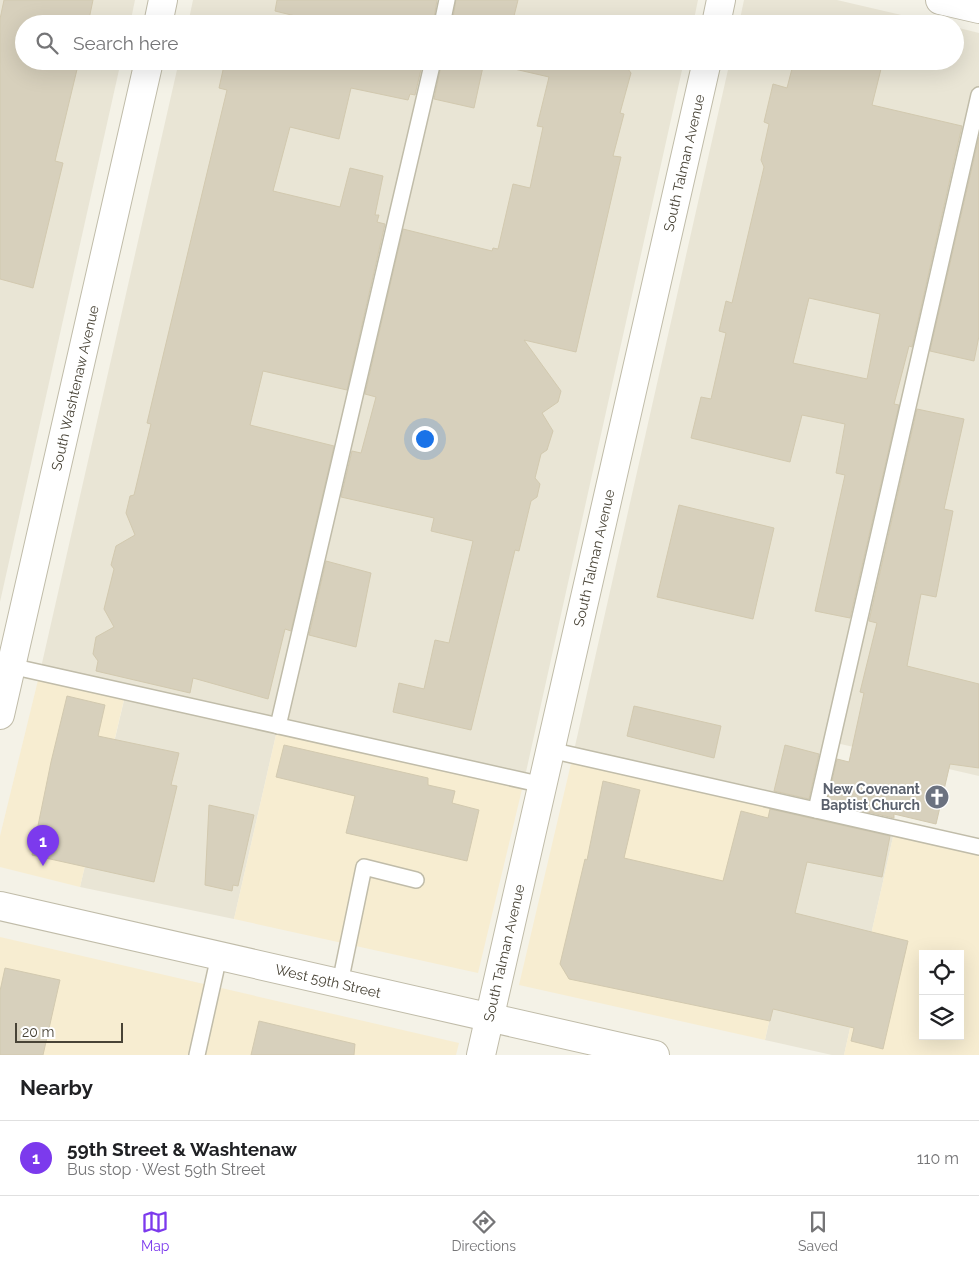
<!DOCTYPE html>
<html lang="en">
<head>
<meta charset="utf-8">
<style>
  body { margin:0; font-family:Raleway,sans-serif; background:#f2f2f2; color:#202124 }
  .controls { position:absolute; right:15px; bottom:15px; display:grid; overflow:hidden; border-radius:0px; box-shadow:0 5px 20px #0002 }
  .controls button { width:45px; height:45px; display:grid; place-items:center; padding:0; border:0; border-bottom:1px solid #e0e0e0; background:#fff; color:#202124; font:25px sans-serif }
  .scale { position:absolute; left:15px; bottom:12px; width:108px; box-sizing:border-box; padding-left:5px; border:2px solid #484336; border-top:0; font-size:14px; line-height:18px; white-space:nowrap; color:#484336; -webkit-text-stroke:4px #fff; paint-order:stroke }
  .you { position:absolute; left:424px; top:438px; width:18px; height:18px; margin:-12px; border:4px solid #fff; border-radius:50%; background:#1a73e8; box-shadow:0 0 0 8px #1a73e833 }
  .badge { display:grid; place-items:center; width:32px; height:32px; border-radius:50%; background:#7c3aed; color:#fff; font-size:16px; font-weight:700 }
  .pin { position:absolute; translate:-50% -41px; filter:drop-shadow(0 1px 2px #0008) }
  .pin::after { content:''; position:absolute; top:26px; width:18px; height:15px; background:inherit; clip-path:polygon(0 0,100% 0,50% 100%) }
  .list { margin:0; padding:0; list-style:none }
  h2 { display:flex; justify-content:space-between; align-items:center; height:65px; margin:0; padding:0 20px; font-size:21px }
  h2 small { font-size:16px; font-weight:400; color:#757577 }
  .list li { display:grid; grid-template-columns:32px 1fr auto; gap:15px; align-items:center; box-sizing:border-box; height:75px; padding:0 20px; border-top:1px solid #e0e0e0 }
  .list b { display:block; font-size:19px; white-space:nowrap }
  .list p { margin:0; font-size:16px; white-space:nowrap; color:#757577 }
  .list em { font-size:16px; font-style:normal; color:#757577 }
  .icon { flex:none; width:28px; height:28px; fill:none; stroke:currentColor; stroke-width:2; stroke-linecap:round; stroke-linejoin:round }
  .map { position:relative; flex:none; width:979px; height:1055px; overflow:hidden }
  .search { position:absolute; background:#fff; box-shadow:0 5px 20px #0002; left:15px; right:15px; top:15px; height:55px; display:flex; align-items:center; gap:12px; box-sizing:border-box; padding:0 18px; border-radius:28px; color:#757577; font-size:19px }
  .sheet { height:140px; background:#fff }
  nav { display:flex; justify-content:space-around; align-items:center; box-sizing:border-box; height:70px; border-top:1px solid #e0e0e0; background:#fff; font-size:14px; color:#757577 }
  nav a { display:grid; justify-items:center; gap:2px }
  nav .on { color:#7c3aed }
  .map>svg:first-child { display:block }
  .residential { fill:#e9e5d5 }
  .commercial { fill:#f7edd1; fill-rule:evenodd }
  .building { fill:#d7d0bc; stroke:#d2c9af; fill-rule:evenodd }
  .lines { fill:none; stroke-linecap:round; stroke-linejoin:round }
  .service-casing { stroke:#c0bca9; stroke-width:18 }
  .minor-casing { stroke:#c0bca9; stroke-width:30 }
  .tertiary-casing { stroke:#c0bca9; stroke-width:30 }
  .service { stroke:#fff; stroke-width:15 }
  .minor { stroke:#fff; stroke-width:28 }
  .tertiary { stroke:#fff; stroke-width:28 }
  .labels { text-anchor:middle; stroke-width:4; stroke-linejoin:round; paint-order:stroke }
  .street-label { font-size:14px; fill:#484336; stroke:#fff }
  .worship-label { font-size:14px; font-weight:bold; fill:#5b616d; stroke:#fff; text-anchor:end }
</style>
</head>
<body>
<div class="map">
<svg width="979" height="1055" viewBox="0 0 979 1055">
  <rect width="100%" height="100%" fill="#f4f2e7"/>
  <g class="residential">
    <path d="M0 0H135L130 24H24V61H121L0 602Z"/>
    <path d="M193 0H698L693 24H188Z"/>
    <path d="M744 0H837L940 24H739Z"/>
    <path d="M955 27 979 33V776L832 742 816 810 895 828 844 1055H832L765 1040 816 810 573 755 730 61H955Z"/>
    <path d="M179 61H684L524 781 278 726 234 919 80 887 126 692 40 672Z"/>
  </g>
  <g class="commercial">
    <path d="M40 672 126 691 80 887 0 867V836Z"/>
    <path d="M278 726 524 781 478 973 234 919Z"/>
    <path d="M573 755 816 810 765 1040 519 985Z"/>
    <path d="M895 828 979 847V1055H844ZM923 954H960V1036H923Z"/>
    <path d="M0 937 459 1043 456 1055H0Z"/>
  </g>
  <g class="building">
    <path d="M4 0H93L88 24H24V61H79L55 161 63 163 33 288 0 279V19Z"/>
    <path d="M277 0H437L433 24H328L275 11Z"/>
    <path d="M456 0H518L512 24H452Z"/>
    <path d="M225 61H423L415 95 410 94 408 100 351 88 339 139 290 127 273 191 340 207 350 168 383 176 375 215H379L377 222 385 224 347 390 263 371 250 425 334 446 291 631 285 629 268 699 193 678 190 693 96 671 98 661 93 654 96 637 114 627 104 609 114 569 111 565 116 546 135 535 126 513 130 496 134 495 151 424 147 423 156 385 227 90 219 88Z"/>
    <path d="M442 61H622L631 73 620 113 624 114 613 156 621 157 576 352 524 340 561 391 558 402 542 413 553 431 547 450 541 454 535 478 540 484 537 497 531 501 519 551 515 550 471 730 393 712 399 683 424 689 435 640 449 643 473 541 431 531 434 518 341 497 352 451 361 453 376 397 365 394 403 229 492 251 493 248 498 249 513 184 530 188 543 127 537 126 549 77 484 62 474 108 434 99Z"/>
    <path d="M794 61H883L872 105 962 126 912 347 909 346 894 404 899 405 850 618 815 611 845 475 836 473 845 424 802 415 790 462 691 438 701 397 711 399 726 333 719 331 726 301 732 303 764 167 761 160 769 124 764 122 773 84 787 88ZM809 298 880 314 867 379 793 363Z"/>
    <path d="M979 137V336L974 361 930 351Z"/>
    <path d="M917 409 964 419 944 509 953 511 936 597 921 594 907 666 979 684V768L950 764 936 824 894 814V818L827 803 837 759 849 762 864 693 860 692 877 623 869 621Z"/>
    <path d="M679 505 774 528 753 619 657 597Z"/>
    <path d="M326 561 371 573 356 647 309 635Z"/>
    <path d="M67 696 105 705 98 736 179 753 171 785 177 786 154 882 32 855 51 762Z"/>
    <path d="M634 706 721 726 714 758 627 736Z"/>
    <path d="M284 745 428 778V785L455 791 452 803 479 810 467 861 346 833 355 796 276 777Z"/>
    <path d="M785 745 819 754 809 799 774 791Z"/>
    <path d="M603 781 640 790 624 858 723 881 741 811 768 818 770 809 890 836 882 877 807 862 795 913 908 941 883 1049 851 1041 854 1028 773 1009 770 1021 569 979 560 964 585 859 587 860Z"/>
    <path d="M209 805 254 815 238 886 233 885 232 891 205 885Z"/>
    <path d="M5 968 60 980 43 1055H0V991Z"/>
    <path d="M259 1021 355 1044 354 1055H251Z"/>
  </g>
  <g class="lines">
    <defs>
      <g id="service">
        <path d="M442 24 447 0"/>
        <path d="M6 665 543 785"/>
        <path d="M278 726 433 61"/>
        <path d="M550 750 979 847"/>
        <path d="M816 810 979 95"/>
        <path d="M340 983 364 867 416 880"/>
        <path d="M197 1055 219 956"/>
      </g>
      <g id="minor">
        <path d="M940 0 979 9"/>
        <path d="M158 24 163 0"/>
        <path d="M716 24 721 0"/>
        <path d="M0 715 149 61"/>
        <path d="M481 1055 707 61"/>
      </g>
      <path id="tertiary" d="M0 906 655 1055"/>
    </defs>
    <use href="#service" class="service-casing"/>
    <use href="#minor" class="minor-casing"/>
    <use href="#tertiary" class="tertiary-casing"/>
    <use href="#service" class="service"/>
    <use href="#minor" class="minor"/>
    <use href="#tertiary" class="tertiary"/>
  </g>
  <defs>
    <symbol id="church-disc" viewBox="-11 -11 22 22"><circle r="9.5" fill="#6b7280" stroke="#fff"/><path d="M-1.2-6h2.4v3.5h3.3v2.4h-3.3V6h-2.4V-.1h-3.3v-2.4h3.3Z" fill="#fff"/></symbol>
  </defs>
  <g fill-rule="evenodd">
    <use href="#church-disc" x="923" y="783" width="28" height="28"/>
  </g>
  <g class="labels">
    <g class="street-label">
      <text transform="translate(684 163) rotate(-77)" y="5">South Talman Avenue</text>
      <text transform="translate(75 388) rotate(-77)" y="5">South Washtenaw Avenue</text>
      <text transform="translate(594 558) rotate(-77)" y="5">South Talman Avenue</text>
      <text transform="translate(504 953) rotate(-77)" y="5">South Talman Avenue</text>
      <text transform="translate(328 981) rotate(13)" y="5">West 59th Street</text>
    </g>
    <g class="worship-label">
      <text x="920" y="794">New Covenant<tspan x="920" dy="16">Baptist Church</tspan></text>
    </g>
  </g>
</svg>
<div class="controls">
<button><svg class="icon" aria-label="locate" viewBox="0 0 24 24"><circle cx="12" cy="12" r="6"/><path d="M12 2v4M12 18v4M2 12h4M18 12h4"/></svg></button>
<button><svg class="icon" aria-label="layers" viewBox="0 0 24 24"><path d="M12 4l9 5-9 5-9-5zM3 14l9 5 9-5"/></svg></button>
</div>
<div class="scale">20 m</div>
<div class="you"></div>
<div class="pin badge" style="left:43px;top:866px">1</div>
<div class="search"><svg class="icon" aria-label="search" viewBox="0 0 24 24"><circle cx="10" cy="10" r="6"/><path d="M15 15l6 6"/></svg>Search here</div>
</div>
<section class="sheet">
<h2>Nearby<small></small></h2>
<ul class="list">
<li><span class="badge">1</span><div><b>59th Street &amp; Washtenaw</b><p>Bus stop · West 59th Street</p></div><em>110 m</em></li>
</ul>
</section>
<nav>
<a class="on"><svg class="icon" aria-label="map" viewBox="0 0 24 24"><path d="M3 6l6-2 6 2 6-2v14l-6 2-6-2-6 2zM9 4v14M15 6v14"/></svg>Map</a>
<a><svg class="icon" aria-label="directions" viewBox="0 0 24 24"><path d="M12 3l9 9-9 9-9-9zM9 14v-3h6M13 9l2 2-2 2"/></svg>Directions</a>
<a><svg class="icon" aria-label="saved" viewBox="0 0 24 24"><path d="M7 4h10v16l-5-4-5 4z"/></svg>Saved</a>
</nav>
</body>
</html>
